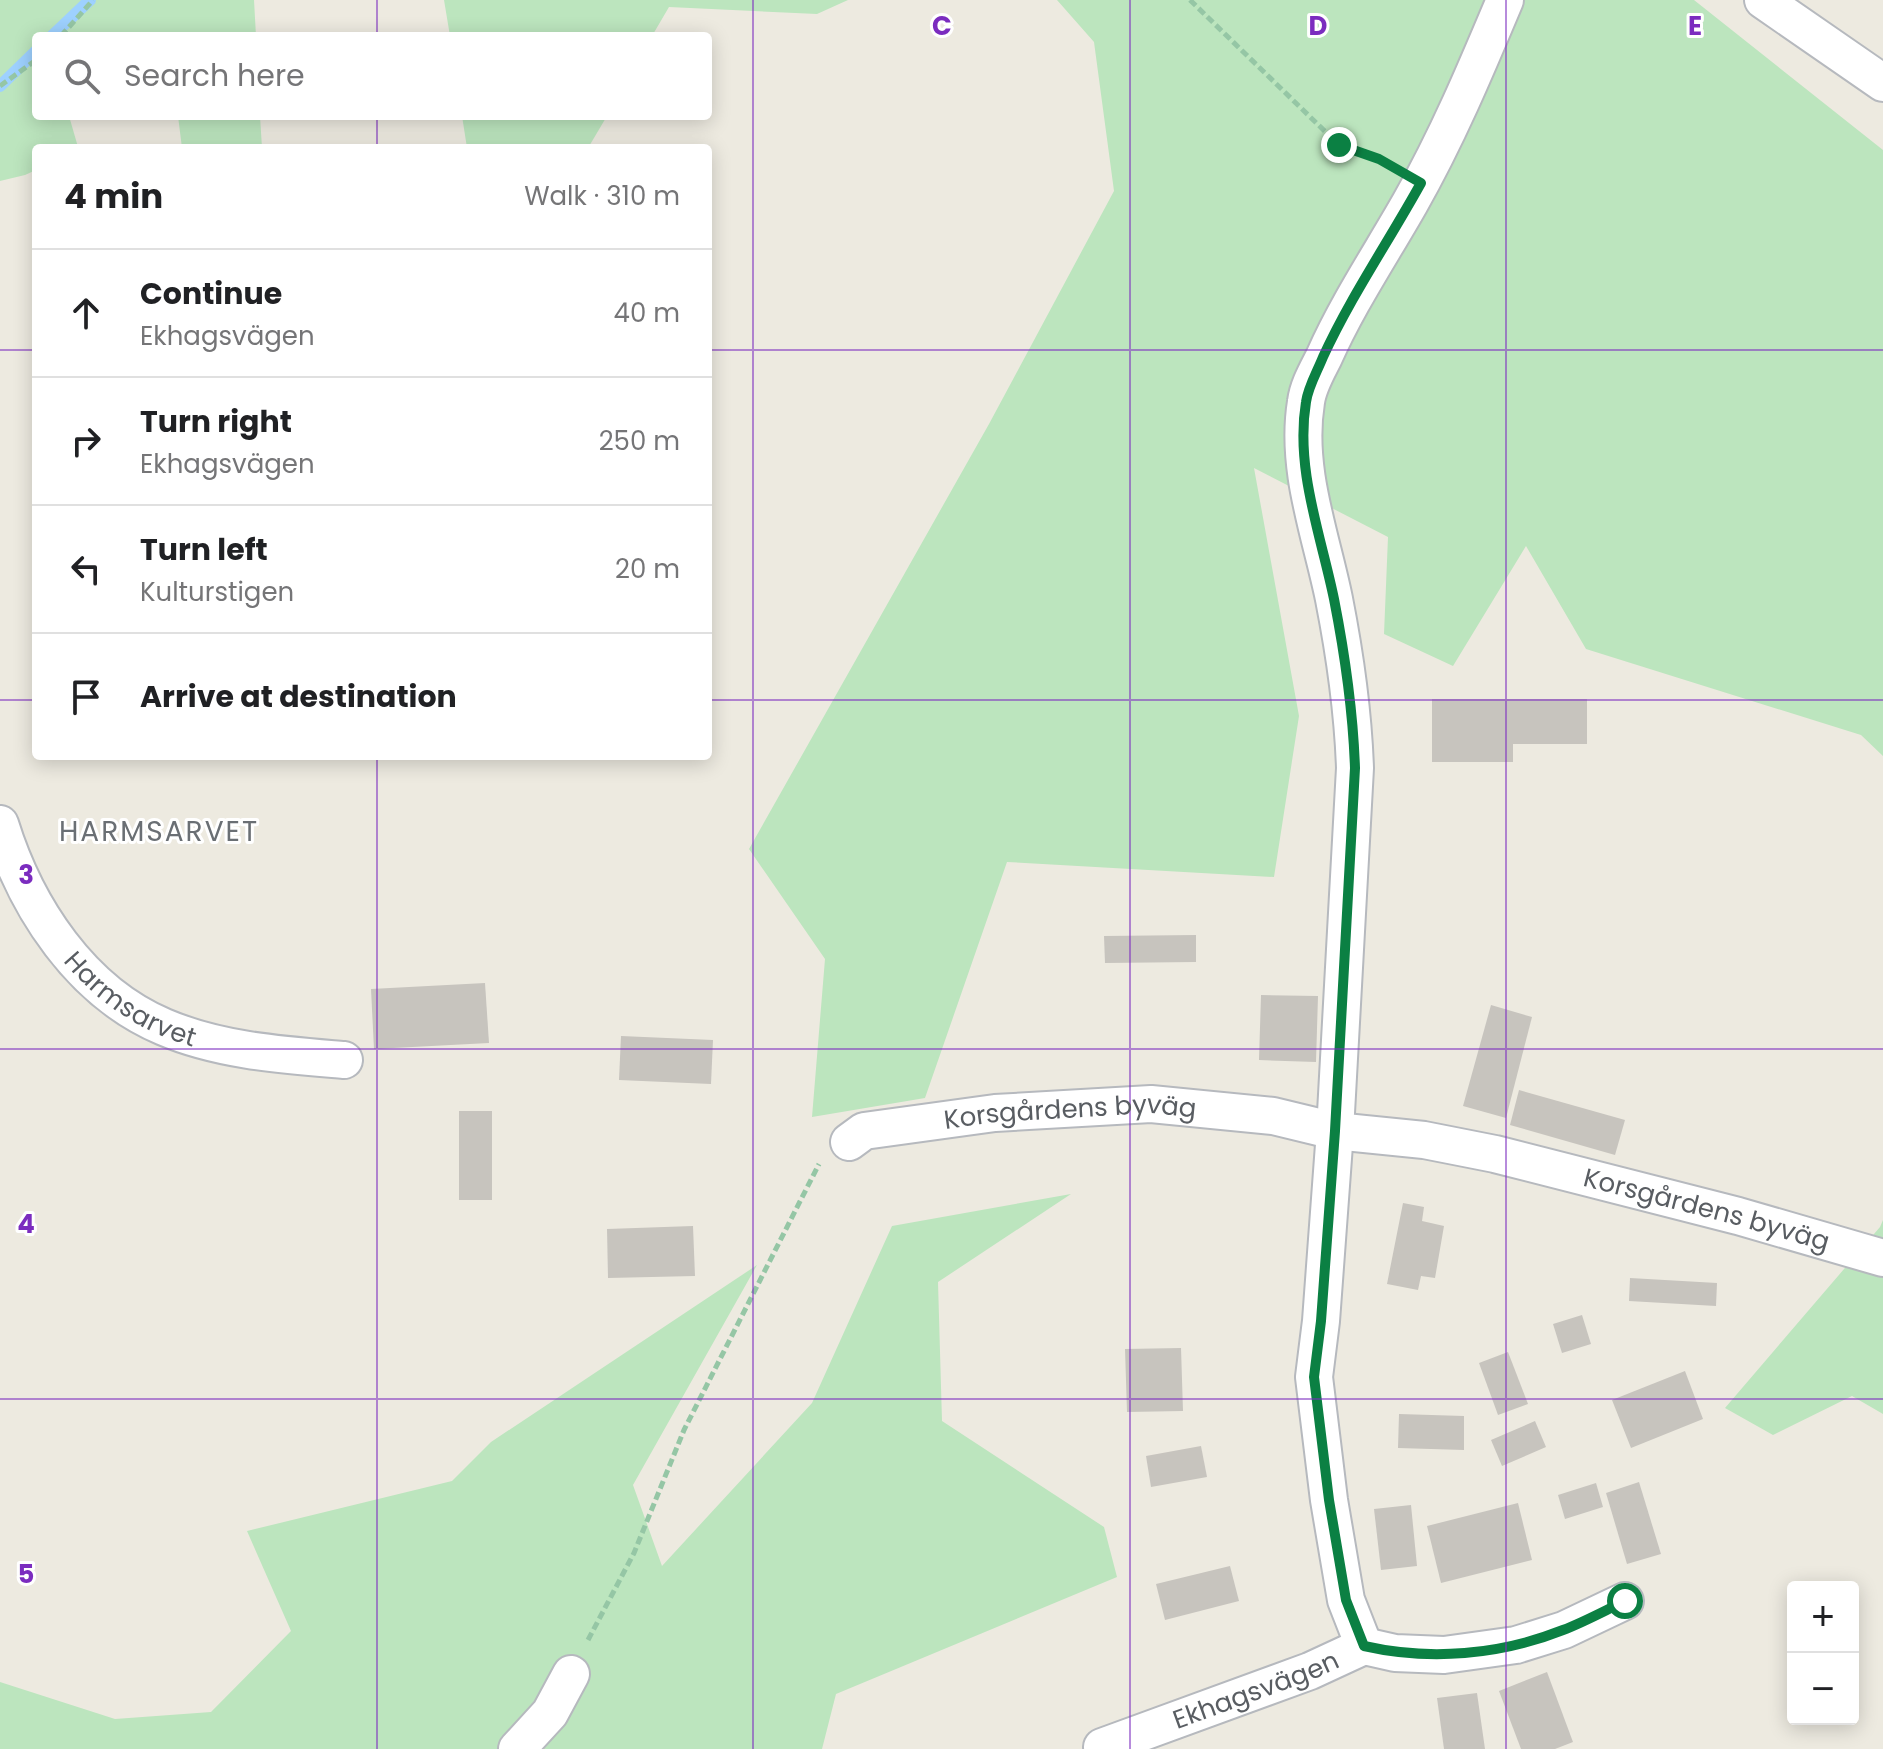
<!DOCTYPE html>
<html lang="en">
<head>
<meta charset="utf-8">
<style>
  body { margin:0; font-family:Poppins,sans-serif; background:#f6f6f6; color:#202124 }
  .controls { position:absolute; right:24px; bottom:24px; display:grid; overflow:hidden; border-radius:8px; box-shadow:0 4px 20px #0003 }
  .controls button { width:72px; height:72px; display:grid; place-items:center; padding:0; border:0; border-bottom:2px solid #e0e0e0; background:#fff; color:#202124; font:40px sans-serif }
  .stop { position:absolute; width:24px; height:24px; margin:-18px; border:6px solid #0b8043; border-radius:50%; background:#fff }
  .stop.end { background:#0b8043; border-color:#fff; box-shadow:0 2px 8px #0008 }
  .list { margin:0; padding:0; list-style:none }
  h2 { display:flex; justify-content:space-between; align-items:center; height:104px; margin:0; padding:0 32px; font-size:34px }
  h2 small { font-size:26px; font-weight:400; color:#757577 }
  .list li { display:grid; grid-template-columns:52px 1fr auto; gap:24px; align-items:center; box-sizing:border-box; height:128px; padding:0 32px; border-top:2px solid #e0e0e0 }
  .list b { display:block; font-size:30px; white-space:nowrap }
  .list p { margin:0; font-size:26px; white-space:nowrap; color:#757577 }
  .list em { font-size:26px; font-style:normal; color:#757577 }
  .icon { flex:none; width:44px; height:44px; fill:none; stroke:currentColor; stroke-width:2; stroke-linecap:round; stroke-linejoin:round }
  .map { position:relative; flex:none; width:1883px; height:1749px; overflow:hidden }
  .search { position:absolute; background:#fff; box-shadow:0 4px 20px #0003; left:32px; top:32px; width:680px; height:88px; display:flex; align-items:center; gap:20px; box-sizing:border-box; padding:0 28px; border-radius:8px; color:#757577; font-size:30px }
  .panel { position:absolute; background:#fff; box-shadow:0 4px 20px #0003; left:32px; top:144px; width:680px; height:616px; border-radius:8px }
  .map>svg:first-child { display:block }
  .green { fill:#bce5be }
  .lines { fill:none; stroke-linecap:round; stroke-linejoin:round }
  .stream { stroke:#9ed1ff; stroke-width:12 }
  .building { fill:#c7c4be }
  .minor-casing { stroke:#b6b9be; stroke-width:40 }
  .path { stroke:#95c6a5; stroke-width:5; stroke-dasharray:8 4; stroke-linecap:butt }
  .minor { stroke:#fff; stroke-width:36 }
  .route { stroke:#0b8043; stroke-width:10 }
  .grid { fill:none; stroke:#7b2cbf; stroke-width:2; stroke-opacity:0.55 }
  .labels { text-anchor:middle; stroke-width:6; stroke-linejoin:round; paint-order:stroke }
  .street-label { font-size:26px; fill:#595d62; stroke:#fff }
  .neighbourhood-label { font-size:28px; letter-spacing:2px; fill:#6a6f74; stroke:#fff }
  .grid-label { font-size:26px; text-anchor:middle; font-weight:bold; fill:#7b2cbf; stroke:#fff; stroke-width:6; stroke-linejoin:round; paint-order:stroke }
</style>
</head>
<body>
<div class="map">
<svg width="1883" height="1749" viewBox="0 0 1883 1749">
  <rect width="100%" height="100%" fill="#edeae0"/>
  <g class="green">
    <path d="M0 0H254L256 36H36V116H69L78 147 36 148V170L25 175 0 181Z"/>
    <path d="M444 0H848L817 14 669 7 652 36H450Z"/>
    <path d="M1057 0H1694L1883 150V756L1861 735 1586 649 1526 546 1453 666 1384 634 1388 537 1254 468 1299 716 1274 877 1007 862 925 1098 812 1117 825 959 749 849 989 424 1114 191 1094 42Z"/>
    <path d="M178 116H260L262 148H182Z"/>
    <path d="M462 116H607L588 148H467Z"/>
    <path d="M1071 1194 938 1282 942 1421 1104 1527 1117 1577 836 1694 822 1749H0V1682L115 1719 211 1712 291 1631 247 1531 452 1481 491 1442 757 1265 633 1485 662 1566 812 1403 892 1226Z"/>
    <path d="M1883 1220V1414L1852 1396 1773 1435 1725 1408 1880 1227Z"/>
  </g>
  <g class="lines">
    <g class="stream">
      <path d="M52 36 90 0"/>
      <path d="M0 86 36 51"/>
    </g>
  </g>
  <g class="building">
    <path d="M1432 699H1587V744H1513V762H1432Z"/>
    <path d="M1196 935V962L1105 963 1104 936Z"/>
    <path d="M485 983 489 1043 374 1049 371 989Z"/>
    <path d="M1261 995 1318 996 1316 1062 1259 1060Z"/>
    <path d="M1491 1005 1532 1017 1506 1118 1463 1106Z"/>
    <path d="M621 1036 713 1040 711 1084 619 1080Z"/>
    <path d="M1519 1090 1625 1120 1615 1155 1510 1125Z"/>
    <rect x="459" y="1111" width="33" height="89"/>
    <path d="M1403 1203 1424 1207 1422 1221 1444 1226 1435 1278 1421 1276 1418 1290 1387 1284Z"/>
    <path d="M693 1226 695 1276 608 1278 607 1229Z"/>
    <path d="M1630 1278 1717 1283 1716 1306 1629 1301Z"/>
    <path d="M1582 1315 1591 1344 1562 1353 1553 1324Z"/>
    <path d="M1181 1348 1183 1411 1127 1412 1125 1349Z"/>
    <path d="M1508 1352 1528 1404 1498 1415 1479 1363Z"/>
    <path d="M1685 1371 1703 1419 1631 1448 1612 1400Z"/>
    <path d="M1399 1414 1464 1416V1450L1398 1448Z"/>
    <path d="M1535 1421 1546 1447 1502 1466 1491 1440Z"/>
    <path d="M1201 1446 1207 1477 1151 1487 1146 1456Z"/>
    <path d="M1639 1482 1661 1554 1627 1564 1606 1493Z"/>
    <path d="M1596 1483 1603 1507 1565 1519 1558 1495Z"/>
    <path d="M1518 1503 1532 1560 1441 1583 1427 1526Z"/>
    <path d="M1411 1505 1417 1566 1381 1570 1374 1509Z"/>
    <path d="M1230 1566 1239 1601 1165 1620 1156 1584Z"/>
    <path d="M1547 1672 1573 1742 1555 1749H1521L1499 1691Z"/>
    <path d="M1477 1693 1485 1749H1444L1437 1698Z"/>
  </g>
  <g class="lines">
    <defs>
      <g id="minor">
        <path d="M1763 0 1883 83"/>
        <path id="s1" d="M0 824C26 908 81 992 164 1027 220 1051 284 1055 344 1060"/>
        <path id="s2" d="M849 1142 864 1131 995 1113 1151 1104 1273 1116 1335 1131 1424 1140 1495 1154 1738 1216 1883 1258"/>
        <path d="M1364 1646 1346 1600 1329 1500 1314 1377 1321 1321 1335 1131 1355 768C1353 711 1345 655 1334 599 1321 535 1295 469 1306 402 1308 386 1317 371 1324 357 1348 303 1381 254 1410 203 1447 138 1476 69 1505 0"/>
        <path id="s3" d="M1102 1747 1310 1671 1364 1646 1395 1653 1444 1655 1516 1645 1564 1630 1625 1601"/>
        <path d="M517 1749 550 1713 571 1674"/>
      </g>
    </defs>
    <use href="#minor" class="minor-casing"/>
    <g class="path">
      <path d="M1190 0 1339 145 1390 165"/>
      <path d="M61 36 93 0"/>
      <path d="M0 86 36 60"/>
      <path d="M588 1640 634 1553 684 1430 819 1164"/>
    </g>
    <use href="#minor" class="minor"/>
  </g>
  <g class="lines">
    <path class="route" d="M1339 145 1379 159 1421 183C1389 241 1351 296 1323 357 1317 372 1308 387 1306 402 1295 469 1321 535 1334 599 1345 655 1353 711 1355 768L1335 1131 1321 1321 1314 1377 1329 1500 1346 1600 1364 1646C1430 1661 1500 1655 1563 1630 1584 1622 1604 1611 1625 1601"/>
  </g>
  <path class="grid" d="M377 0V36M753 0V1749M1130 0V1749M1506 0V1749M377 116V148M0 350H36M708 350H1883M0 700H36M708 700H1883M377 756V1749M0 1049H1883M0 1399H1883"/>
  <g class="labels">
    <g class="street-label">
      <text dy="9" stroke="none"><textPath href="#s1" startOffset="226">Harmsarvet</textPath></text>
      <text dy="9" stroke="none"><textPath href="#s2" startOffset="226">Korsgårdens byväg</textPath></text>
      <text dy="9" stroke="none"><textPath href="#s2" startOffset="874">Korsgårdens byväg</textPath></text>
      <text dy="9" stroke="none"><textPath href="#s3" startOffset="164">Ekhagsvägen</textPath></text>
    </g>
    <g class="neighbourhood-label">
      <text x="159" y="841">HARMSARVET</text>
    </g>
  </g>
  <g class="grid-label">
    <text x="942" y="35">C</text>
    <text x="1318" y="35">D</text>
    <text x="1695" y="35">E</text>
    <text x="26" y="884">3</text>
    <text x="26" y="1233">4</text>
    <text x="26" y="1583">5</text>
  </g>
</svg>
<div class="controls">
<button>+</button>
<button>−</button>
</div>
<div class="stop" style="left:1625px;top:1601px"></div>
<div class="stop end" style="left:1339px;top:145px"></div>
<div class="search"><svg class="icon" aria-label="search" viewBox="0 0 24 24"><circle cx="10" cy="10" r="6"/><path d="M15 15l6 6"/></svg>Search here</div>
<section class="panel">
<h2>4 min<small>Walk · 310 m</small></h2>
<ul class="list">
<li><svg class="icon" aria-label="ahead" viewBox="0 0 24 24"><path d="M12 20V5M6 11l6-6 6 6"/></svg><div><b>Continue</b><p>Ekhagsvägen</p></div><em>40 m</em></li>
<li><svg class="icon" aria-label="right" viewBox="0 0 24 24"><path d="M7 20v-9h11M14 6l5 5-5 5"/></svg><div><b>Turn right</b><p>Ekhagsvägen</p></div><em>250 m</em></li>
<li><svg class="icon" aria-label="left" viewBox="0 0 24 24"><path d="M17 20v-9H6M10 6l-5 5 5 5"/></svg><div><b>Turn left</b><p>Kulturstigen</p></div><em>20 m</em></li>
<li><svg class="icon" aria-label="arrive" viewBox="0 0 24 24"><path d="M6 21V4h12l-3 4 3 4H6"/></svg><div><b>Arrive at destination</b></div></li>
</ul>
</section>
</div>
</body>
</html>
